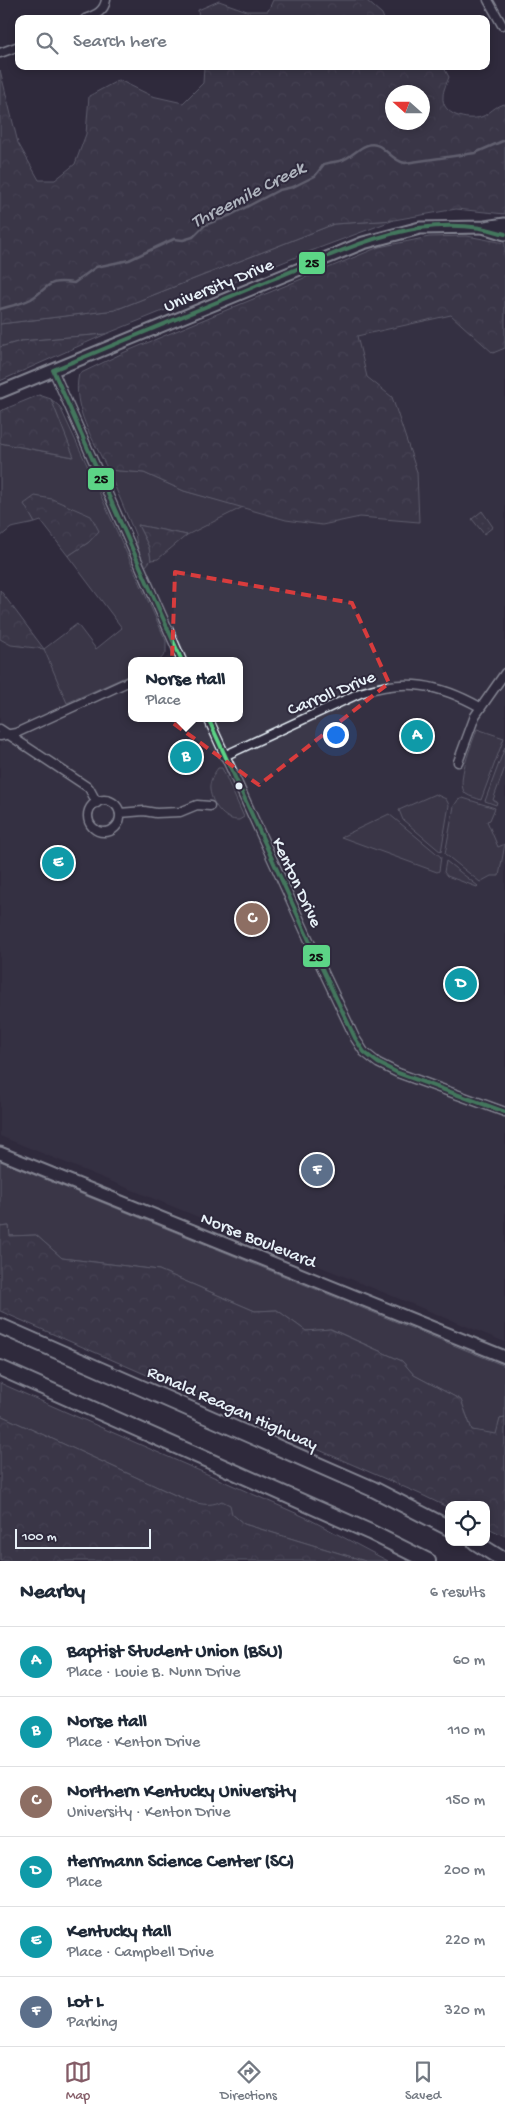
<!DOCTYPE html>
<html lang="en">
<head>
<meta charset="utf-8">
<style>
  body { margin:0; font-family:"Gochi Hand",sans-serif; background:#f2f2f3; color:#1f2937 }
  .controls { position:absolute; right:15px; bottom:15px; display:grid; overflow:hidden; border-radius:10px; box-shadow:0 2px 8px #0003 }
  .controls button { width:45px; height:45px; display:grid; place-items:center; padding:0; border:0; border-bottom:1px solid #e0e1e3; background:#fff; color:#1f2937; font:25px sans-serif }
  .compass { position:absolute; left:385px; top:85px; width:45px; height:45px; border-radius:50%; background:#fff; box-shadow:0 2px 8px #0003; rotate:291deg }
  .scale { position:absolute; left:15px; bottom:12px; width:136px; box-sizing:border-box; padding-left:5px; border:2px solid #e8f1f8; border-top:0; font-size:14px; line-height:18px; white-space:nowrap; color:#e8f1f8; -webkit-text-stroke:4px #2f2a3d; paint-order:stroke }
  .you { position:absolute; left:335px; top:734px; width:18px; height:18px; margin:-12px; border:4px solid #fff; border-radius:50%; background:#1a73e8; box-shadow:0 0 0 8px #1a73e833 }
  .badge { display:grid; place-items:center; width:32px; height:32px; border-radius:50%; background:#845c67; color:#fff; font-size:16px; font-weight:700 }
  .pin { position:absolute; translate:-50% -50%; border:2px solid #fff; box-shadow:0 1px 5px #0006 }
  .popup { position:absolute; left:128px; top:657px; width:115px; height:65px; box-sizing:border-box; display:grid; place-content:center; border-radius:10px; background:#fff; filter:drop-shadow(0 1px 4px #0005); font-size:16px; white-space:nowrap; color:#747a83 }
  .popup b { font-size:19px; color:#1f2937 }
  .popup::after { content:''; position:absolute; left:50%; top:100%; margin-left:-10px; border:10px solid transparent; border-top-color:#fff }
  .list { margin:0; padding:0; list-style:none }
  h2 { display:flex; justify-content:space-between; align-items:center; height:65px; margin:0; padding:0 20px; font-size:21px }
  h2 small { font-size:16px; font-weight:400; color:#747a83 }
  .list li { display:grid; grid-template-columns:32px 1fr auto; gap:15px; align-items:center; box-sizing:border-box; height:70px; padding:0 20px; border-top:1px solid #e0e1e3 }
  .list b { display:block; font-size:19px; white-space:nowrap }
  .list p { margin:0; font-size:16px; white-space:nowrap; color:#747a83 }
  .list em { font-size:16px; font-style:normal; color:#747a83 }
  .icon { flex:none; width:28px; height:28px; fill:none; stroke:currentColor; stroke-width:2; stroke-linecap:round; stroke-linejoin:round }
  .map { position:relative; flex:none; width:505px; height:1561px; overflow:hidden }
  .search { position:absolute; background:#fff; box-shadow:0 2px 8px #0003; left:15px; right:15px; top:15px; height:55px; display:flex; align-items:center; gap:12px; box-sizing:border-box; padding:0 18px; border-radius:10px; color:#747a83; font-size:19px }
  .sheet { height:485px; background:#fff }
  nav { display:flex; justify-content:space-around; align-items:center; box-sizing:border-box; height:70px; border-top:1px solid #e0e1e3; background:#fff; font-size:14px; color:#747a83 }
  nav a { display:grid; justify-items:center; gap:2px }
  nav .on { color:#845c67 }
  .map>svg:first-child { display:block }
  .built { fill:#3b3749 }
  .grass { fill:#464455; stroke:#979aa6 }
  .forest { fill:url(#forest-crowns); stroke:#979aa6; fill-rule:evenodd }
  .garden { fill:url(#garden-dots); stroke:#979aa6 }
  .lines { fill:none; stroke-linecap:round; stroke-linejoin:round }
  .stream { stroke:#9c9fab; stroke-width:2.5 }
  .street-casing { stroke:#e8f1f8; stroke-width:11 }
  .secondary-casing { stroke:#e8f1f8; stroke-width:15 }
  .highway-casing { stroke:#e8f1f8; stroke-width:18 }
  .street { stroke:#2f2a3d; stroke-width:8 }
  .secondary { stroke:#2f2a3d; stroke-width:11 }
  .highway { stroke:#2f2a3d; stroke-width:14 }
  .bus-1-casing { stroke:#2f2a3d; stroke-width:8 }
  .bus-1 { stroke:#5cd486; stroke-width:4 }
  .marked { fill:none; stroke:#d83c3d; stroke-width:4; stroke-dasharray:10 6; stroke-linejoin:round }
  .bus-dot { fill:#e8f1f8; stroke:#2f2a3d; stroke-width:2 }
  .labels { text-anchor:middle; stroke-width:4; stroke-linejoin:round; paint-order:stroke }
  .street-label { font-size:18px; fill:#e8f1f8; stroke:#2f2a3d }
  .water-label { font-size:19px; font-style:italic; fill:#afb4be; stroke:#2f2a3d }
  .line-badge { stroke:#2f2a3d; stroke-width:2 }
  .pale-badge-label { font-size:14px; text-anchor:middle; font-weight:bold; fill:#111 }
</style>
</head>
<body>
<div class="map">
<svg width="505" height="1561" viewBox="0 0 505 1561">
  <defs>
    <pattern id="forest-crowns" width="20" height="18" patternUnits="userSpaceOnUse" patternTransform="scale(1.25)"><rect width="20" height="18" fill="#464455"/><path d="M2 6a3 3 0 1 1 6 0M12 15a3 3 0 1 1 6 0" fill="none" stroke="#615f6e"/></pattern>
    <pattern id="garden-dots" width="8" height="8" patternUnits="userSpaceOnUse" patternTransform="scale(1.25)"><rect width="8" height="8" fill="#464455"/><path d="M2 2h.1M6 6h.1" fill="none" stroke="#615f6e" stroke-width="1.8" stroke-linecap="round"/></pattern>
  </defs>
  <rect width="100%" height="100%" fill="#2f2a3d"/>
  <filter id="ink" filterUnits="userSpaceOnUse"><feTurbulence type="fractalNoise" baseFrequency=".02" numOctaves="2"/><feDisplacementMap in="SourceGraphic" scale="10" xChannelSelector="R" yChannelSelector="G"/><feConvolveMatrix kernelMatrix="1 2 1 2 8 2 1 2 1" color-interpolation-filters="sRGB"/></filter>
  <g filter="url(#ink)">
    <path class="built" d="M451 315 493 353 505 348V1342L0 1136V639L11 645 44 649 67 703 132 674V718H240V661H160L182 648 145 567 151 560 158 559 187 535 243 507 286 520 322 525 360 517 418 522 392 397 367 377 357 336Z"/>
    <g class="grass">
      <path d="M394 220 311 251 106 334 21 341 0 347V324L115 310 334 224Z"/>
      <path d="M51 399 60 407 87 465 166 641V653L159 661H132V674L67 703 44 649 77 624 96 649 122 628 68 556 89 542 25 504 35 523 11 528 0 537V443L73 457Z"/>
      <path d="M108 470 144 473 184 491 243 507 187 535 138 525 149 547 151 560 145 567 139 555 135 534Z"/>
      <path d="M477 729 504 738 481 800C477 798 470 797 466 794 454 784 473 742 477 729Z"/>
      <path d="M505 747V767L493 800 497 802 496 805 485 801Z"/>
      <path d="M218 768H222L244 817 239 820C224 821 212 804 210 790 209 782 213 775 218 768Z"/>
      <path d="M435 794 446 799 449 805 441 852 403 820 399 810Z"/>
      <path d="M463 798 495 808 490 820 487 821 498 847 505 844 499 876H491L480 882 445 854 454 806 458 800Z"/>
      <path d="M389 814 441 857 439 871 437 872 341 837Z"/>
      <path d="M446 861 478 886 477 887 447 876 444 872Z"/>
      <path d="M0 1161 505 1366V1418L500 1419 497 1435 472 1430 461 1400 414 1375 402 1361 331 1329 306 1331 277 1310 255 1311 159 1270 62 1258 36 1235 9 1236V1226L0 1227Z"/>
      <path d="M0 1383 307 1518 388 1561H365L244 1524 232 1514 213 1505H201L175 1495 0 1415Z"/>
    </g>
    <g class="forest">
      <path d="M273 0H366L382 14 384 19H199L198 10 219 1 247 11H268Z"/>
      <path d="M204 66H443L449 77C447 83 443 90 443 96 441 115 467 121 481 117 490 114 495 105 505 104V214L456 209 394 220 334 224 115 310 0 324V70L18 143 39 180H55L75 164 86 134 89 96 119 80 152 96 183 103 203 83ZM392 92H422V122H392Z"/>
      <path d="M467 236 505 243V348L493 353 451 315 357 336 367 377 392 397 417 472 419 522 360 517 322 525 286 520 184 491 144 473 108 470C94 441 71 407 79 374L125 352 379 247 429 237Z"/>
      <path d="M106 334 0 381V347L21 341Z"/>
      <path d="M39 395 51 399 74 457 0 443V411Z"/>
      <path d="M35 496 52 499 91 516 99 531 89 542 68 556 41 521 35 523 24 504Z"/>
      <path d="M138 525 187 535 158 559 151 560 149 547Z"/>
      <path d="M0 590 44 649 11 645 0 639Z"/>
      <path d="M9 1226 10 1236 36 1235 62 1258 159 1270 255 1311 277 1310 306 1331 330 1329 402 1361 414 1375 461 1400 472 1430 496 1434 500 1419 505 1418V1536L486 1527V1505H449V1508L420 1494 0 1311V1227Z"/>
      <path d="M0 1415 175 1495C191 1501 205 1509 222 1501L230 1505 232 1514 244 1524 365 1561H0Z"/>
    </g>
    <path class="garden" d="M482 511 493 527 484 534 472 519Z"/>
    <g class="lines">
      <path class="stream" d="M0 309C10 306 22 304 31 299 51 286 46 279 74 283L96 267 129 260 174 239 183 240 193 237 205 225 231 215 279 190 293 187 315 176 324 164C330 162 337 162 343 160 354 156 365 139 379 146 389 152 394 161 405 163L475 153 505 140"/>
      <defs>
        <g id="street">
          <path d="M488 0 502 25"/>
          <path d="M85 19C95 15 104 12 106 0"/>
          <path d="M0 53 19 46"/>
          <path d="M53 370 182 661"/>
          <path d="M208 718 318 960 355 1038 364 1052 378 1063 398 1073 505 1112"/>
          <path d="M0 729 89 788 97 803"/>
          <path d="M0 736 16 733 132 680"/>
          <path d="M224 756 360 693C406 678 439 684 480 707"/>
          <path d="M458 762 475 716 505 673"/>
          <circle cx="104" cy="816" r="16"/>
          <path d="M120 813 144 811 156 813 180 812 197 805 210 806"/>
        </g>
        <g id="secondary">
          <path d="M486 228 505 234"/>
          <path d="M0 392 363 243 420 228 485 227 505 224"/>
          <path d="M0 1153 505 1357"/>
        </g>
        <g id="highway">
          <path d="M0 1326 373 1489 449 1528"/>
          <path d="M0 1368 370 1532 428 1561"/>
          <path d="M475 1542 505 1561"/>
        </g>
      </defs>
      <use href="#street" class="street-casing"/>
      <use href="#secondary" class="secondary-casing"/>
      <use href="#highway" class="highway-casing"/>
      <use href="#street" class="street"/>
      <use href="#secondary" class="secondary"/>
      <use href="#highway" class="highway"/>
      <defs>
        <g id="bus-1">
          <path d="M182 661 53 370C125 340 197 310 270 280 318 261 368 236 419 228 448 224 478 225 505 234"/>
          <path d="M208 718 318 960 355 1038 364 1052 378 1063 398 1073 505 1112"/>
        </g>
      </defs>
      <use href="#bus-1" class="bus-1-casing"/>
      <use href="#bus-1" class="bus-1"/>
    </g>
  </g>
  <path d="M0 0H505V1561H0ZM175 572 352 603 389 683 259 785 170 721Z" fill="#2f2a3d" fill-opacity=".55" fill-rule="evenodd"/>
  <path class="marked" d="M175 572 352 603 389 683 259 785 170 721Z"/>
  <circle class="bus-dot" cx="239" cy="786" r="4.5"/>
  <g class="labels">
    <g class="street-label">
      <text transform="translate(218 284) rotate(-22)" y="6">University Drive</text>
      <text transform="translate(331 692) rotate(-22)" y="6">Carroll Drive</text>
      <text transform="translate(298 882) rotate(65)" y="6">Kenton Drive</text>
      <text transform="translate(259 1239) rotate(22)" y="6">Norse Boulevard</text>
      <text transform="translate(233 1407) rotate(24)" y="6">Ronald Reagan Highway</text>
    </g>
    <g class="water-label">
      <text transform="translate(247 193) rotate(-27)" y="7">Threemile Creek</text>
    </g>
  </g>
  <g class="line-badge">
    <rect x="298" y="251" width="28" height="24" rx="5" fill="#5cd486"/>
    <rect x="87" y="467" width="28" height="24" rx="5" fill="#5cd486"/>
    <rect x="302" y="944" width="29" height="24" rx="5" fill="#5cd486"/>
  </g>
  <g class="pale-badge-label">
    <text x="312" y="267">25</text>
    <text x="101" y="483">25</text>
    <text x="316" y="961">25</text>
  </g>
</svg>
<div class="controls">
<button><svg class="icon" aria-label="locate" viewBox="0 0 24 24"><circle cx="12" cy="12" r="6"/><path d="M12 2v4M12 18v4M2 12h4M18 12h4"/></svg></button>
</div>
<svg class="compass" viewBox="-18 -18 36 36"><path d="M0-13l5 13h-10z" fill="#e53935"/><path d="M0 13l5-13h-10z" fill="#747a83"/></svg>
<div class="scale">100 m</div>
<div class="you"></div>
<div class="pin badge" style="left:417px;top:736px;background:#0f9aa8">A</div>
<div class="pin badge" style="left:186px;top:757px;background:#0f9aa8">B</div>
<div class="popup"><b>Norse Hall</b>Place</div>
<div class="pin badge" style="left:252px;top:919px;background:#8d6e63">C</div>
<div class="pin badge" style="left:461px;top:984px;background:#0f9aa8">D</div>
<div class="pin badge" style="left:58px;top:863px;background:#0f9aa8">E</div>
<div class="pin badge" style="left:317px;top:1170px;background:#5c6f8a">F</div>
<div class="search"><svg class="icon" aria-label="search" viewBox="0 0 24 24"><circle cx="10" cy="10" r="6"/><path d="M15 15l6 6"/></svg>Search here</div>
</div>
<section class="sheet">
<h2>Nearby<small>6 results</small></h2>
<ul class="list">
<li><span class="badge" style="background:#0f9aa8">A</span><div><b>Baptist Student Union (BSU)</b><p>Place · Louie B. Nunn Drive</p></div><em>60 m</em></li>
<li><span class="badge" style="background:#0f9aa8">B</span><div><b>Norse Hall</b><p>Place · Kenton Drive</p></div><em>110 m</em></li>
<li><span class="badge" style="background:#8d6e63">C</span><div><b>Northern Kentucky University</b><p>University · Kenton Drive</p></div><em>150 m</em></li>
<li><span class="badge" style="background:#0f9aa8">D</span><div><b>Herrmann Science Center (SC)</b><p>Place</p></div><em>200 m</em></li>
<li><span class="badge" style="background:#0f9aa8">E</span><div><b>Kentucky Hall</b><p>Place · Campbell Drive</p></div><em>220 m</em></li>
<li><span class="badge" style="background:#5c6f8a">F</span><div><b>Lot L</b><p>Parking</p></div><em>320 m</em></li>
</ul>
</section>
<nav>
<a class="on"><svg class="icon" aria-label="map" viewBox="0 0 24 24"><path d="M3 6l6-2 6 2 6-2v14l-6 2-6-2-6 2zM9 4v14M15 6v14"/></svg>Map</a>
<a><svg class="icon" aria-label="directions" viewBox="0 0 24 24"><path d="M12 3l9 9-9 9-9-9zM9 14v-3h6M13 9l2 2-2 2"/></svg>Directions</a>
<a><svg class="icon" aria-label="saved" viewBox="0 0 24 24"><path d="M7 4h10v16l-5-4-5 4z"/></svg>Saved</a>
</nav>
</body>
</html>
